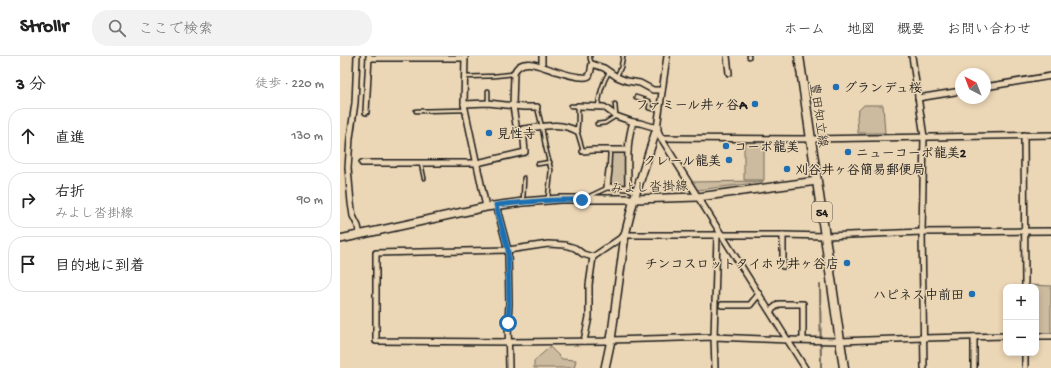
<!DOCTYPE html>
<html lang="ja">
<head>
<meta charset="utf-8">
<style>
  body { margin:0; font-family:"Gochi Hand","Klee One",sans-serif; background:#f2f2f2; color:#222 }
  .controls { position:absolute; right:12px; bottom:12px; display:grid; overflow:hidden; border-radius:8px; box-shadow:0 2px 6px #0003 }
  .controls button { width:36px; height:36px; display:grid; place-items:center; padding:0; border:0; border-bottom:1px solid #e0e0e0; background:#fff; color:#222; font:20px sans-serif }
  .compass { position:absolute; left:615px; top:12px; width:36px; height:36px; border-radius:50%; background:#fff; box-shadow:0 2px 6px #0003; rotate:318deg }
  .stop { position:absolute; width:12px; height:12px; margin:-9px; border:3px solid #1f6fb2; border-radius:50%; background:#fff }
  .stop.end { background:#1f6fb2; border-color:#fff; box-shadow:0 1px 4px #0008 }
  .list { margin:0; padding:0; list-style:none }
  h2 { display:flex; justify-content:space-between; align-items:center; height:52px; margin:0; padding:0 16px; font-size:17px }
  h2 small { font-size:13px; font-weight:400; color:#767676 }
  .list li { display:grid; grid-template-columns:26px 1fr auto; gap:12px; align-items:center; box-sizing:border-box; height:56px; margin:0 8px 8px; padding:0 8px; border:1px solid #e0e0e0; border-radius:16px }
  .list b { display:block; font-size:15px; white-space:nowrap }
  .list p { margin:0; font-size:13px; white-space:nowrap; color:#767676 }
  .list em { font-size:13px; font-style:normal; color:#767676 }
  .icon { flex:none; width:22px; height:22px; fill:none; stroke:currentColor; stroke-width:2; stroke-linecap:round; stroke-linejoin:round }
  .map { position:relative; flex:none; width:711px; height:312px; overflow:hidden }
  header { display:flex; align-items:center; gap:24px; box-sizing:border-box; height:56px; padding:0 20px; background:#fff; border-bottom:1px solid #e0e0e0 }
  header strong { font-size:19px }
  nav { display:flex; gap:22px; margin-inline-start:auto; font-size:14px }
  .search { width:280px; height:36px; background:#f2f2f2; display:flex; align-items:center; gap:10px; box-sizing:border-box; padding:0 14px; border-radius:16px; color:#767676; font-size:15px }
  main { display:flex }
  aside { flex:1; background:#fff }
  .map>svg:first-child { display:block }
  .green { fill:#cdbb9f; stroke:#746c5e }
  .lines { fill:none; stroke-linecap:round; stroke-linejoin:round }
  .stream { stroke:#6e6559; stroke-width:2 }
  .lane-casing { stroke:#1c1c1c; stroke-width:5.5 }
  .street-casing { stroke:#1c1c1c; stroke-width:8 }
  .secondary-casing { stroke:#1c1c1c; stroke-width:10 }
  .primary-casing { stroke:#1c1c1c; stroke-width:11 }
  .lane { stroke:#ebd6b5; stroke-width:2.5 }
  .street { stroke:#ebd6b5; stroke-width:5 }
  .secondary { stroke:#ebd6b5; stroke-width:7 }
  .primary { stroke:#ebd6b5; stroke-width:8 }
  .route { stroke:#1f6fb2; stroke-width:5 }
  .poi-dot { fill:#1f6fb2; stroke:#ebd6b5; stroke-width:1.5 }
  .labels { text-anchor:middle; stroke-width:3; stroke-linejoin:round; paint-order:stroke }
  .shield { fill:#ebd6b5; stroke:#5a544a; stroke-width:1 }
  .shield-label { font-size:12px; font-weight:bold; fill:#1c1c1c }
  .poi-label { font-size:13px; font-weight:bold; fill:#1c1c1c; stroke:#ebd6b5; text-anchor:start }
  .street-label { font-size:13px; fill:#1c1c1c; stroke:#ebd6b5 }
</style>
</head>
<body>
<header>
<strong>Strollr</strong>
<div class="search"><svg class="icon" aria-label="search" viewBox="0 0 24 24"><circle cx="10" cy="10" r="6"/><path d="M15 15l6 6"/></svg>ここで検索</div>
<nav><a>ホーム</a><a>地図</a><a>概要</a><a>お問い合わせ</a></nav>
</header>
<main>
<aside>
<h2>3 分<small>徒歩 · 220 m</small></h2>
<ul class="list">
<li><svg class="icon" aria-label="ahead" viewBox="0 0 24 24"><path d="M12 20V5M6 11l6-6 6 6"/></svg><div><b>直進</b></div><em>130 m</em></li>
<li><svg class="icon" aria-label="right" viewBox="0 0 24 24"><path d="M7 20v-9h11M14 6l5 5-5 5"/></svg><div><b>右折</b><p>みよし沓掛線</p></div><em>90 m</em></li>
<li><svg class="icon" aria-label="arrive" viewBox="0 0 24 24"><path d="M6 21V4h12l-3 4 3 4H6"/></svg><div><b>目的地に到着</b></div></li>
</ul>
</aside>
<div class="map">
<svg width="711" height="312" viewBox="0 0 711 312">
  <rect width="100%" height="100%" fill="#ebd6b5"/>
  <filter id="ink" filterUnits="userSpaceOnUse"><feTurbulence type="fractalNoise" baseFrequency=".025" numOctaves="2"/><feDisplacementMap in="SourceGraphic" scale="8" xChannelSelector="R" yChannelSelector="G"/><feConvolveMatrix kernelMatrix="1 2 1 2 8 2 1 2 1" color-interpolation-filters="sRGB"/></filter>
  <g filter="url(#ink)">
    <g class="green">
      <path d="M524 49H543L545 77H518L517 62 518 55Z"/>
      <path d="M404 83 424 84V124H404Z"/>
      <path d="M283 96 285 99 286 128 283 130H271L269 127 271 97Z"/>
      <path d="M423 125V126L357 134 351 126Z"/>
      <path d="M688 229 711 230V277H696V231H688Z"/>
      <path d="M210 291 222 303 236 304 234 312H194V305Z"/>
    </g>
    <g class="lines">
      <path class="stream" d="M480 229 481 312"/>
      <defs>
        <g id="lane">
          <path d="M250 0V3L252 8"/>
          <path d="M409 0V1"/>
          <path d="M277 20 281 11 283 0"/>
          <path d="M124 21 154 20 173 18"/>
          <path d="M148 35V47"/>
          <path d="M296 41 308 45 310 47 309 52 319 54"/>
          <path d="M231 50H238V65L237 75 243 95"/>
          <path d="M258 50C260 38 262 27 269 16"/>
          <path d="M197 51 202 71 205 89 211 114 208 142"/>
          <path d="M76 55 125 54"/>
          <path d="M257 68 265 67 276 60 275 48"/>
          <path d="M81 108 84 122"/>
          <path d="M198 108 210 106"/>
          <path d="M269 114 270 95"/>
          <path d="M248 141 267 132"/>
          <path d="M183 145 184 122"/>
        </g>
        <g id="street">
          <path d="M17 0 15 47 10 82 8 112 11 147 13 160 18 170 20 179"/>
          <path d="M125 0 124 48 146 151"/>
          <path d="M327 0 317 72 321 82 465 312"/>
          <path d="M387 0 389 17"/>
          <path d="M572 0 584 81 582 176 584 312"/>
          <path d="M29 2H125"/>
          <path d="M202 10V0"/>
          <path d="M645 31 711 20"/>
          <path d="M578 42 621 35"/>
          <path d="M124 48 148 47 183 51H197"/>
          <path d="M238 50 264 51 276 60 293 66 300 67 317 72"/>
          <path d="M26 56 29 0"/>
          <path d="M176 69 173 50 174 17C181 0 200 10 212 14 222 17 230 20 240 21 242 21 247 22 249 20 251 18 251 11 252 8L264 12 277 21 287 25 300 27 313 34H322"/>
          <path d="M684 79 685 231"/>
          <path d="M321 82 471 83 711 79"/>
          <path d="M243 95 253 94H288"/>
          <path d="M22 107H137L185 96 183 73C202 71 219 65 237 75"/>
          <path d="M269 114 267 131 288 132 296 135"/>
          <path d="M288 132C288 109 286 88 293 66"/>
          <path d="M156 149 168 194 169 247 168 267 169 312"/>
          <path d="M443 210V179"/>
          <path d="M382 249H410L419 238"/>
          <path d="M430 255 439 248H463V284"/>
          <path d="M666 280 584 282 500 285 448 284 374 281 271 284 265 285 169 286 36 285V197L168 194 208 188 225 189 235 192 243 198 253 201 285 179H443L485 180 582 176 711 175"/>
          <path d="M696 280H711"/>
          <path d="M244 285 249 261V229L253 201"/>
          <path d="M685 297V312"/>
          <path d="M375 312 374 281 377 180"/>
          <path d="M634 312V281"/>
        </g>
        <g id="secondary">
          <path d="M0 183 146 151 183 146 220 143H294L358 141 477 125"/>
          <path d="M265 312 271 284 285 179 294 143 317 72"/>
        </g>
        <path id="primary" d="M459 0 500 285 504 312"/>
      </defs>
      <use href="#lane" class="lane-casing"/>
      <use href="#street" class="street-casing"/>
      <use href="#secondary" class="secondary-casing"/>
      <use href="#primary" class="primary-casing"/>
      <use href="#lane" class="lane"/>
      <use href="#street" class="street"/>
      <use href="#secondary" class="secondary"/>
      <use href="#primary" class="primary"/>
    </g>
  </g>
  <g class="lines" filter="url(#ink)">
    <path class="route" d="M168 267 169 247 168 194 156 149C185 146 213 143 242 144"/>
  </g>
  <g class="poi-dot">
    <circle cx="496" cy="31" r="4"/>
    <circle cx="415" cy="48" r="4"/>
    <circle cx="149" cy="77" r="4"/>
    <circle cx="386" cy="90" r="4"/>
    <circle cx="508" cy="96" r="4"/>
    <circle cx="389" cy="104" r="4"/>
    <circle cx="447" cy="113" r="4"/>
    <circle cx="507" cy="207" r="4"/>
    <circle cx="632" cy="238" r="4"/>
  </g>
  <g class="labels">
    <rect class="shield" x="472" y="146" width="20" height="20" rx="3"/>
    <g class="shield-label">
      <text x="482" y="160">54</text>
    </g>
    <g class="poi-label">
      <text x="504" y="36">グランデュ桜</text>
      <text x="407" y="53" text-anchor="end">ファミール井ヶ谷A</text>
      <text x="157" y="82">見性寺</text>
      <text x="394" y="95">コーポ龍美</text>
      <text x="516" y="101">ニューコーポ龍美2</text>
      <text x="381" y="109" text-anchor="end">クレール龍美</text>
      <text x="455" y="118">刈谷井ヶ谷簡易郵便局</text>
      <text x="499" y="212" text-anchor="end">チンコスロットタイホウ井ヶ谷店</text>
      <text x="624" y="243" text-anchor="end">ハピネス中前田</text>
    </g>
    <g class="street-label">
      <text transform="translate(480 59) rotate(82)" y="5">豊田知立線</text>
      <text transform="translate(309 130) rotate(-2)" y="5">みよし沓掛線</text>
    </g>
  </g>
</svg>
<div class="controls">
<button>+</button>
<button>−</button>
</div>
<svg class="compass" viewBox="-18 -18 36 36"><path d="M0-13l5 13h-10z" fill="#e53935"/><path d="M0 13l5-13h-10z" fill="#767676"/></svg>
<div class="stop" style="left:168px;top:267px"></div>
<div class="stop end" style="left:242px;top:144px"></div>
</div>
</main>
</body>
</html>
